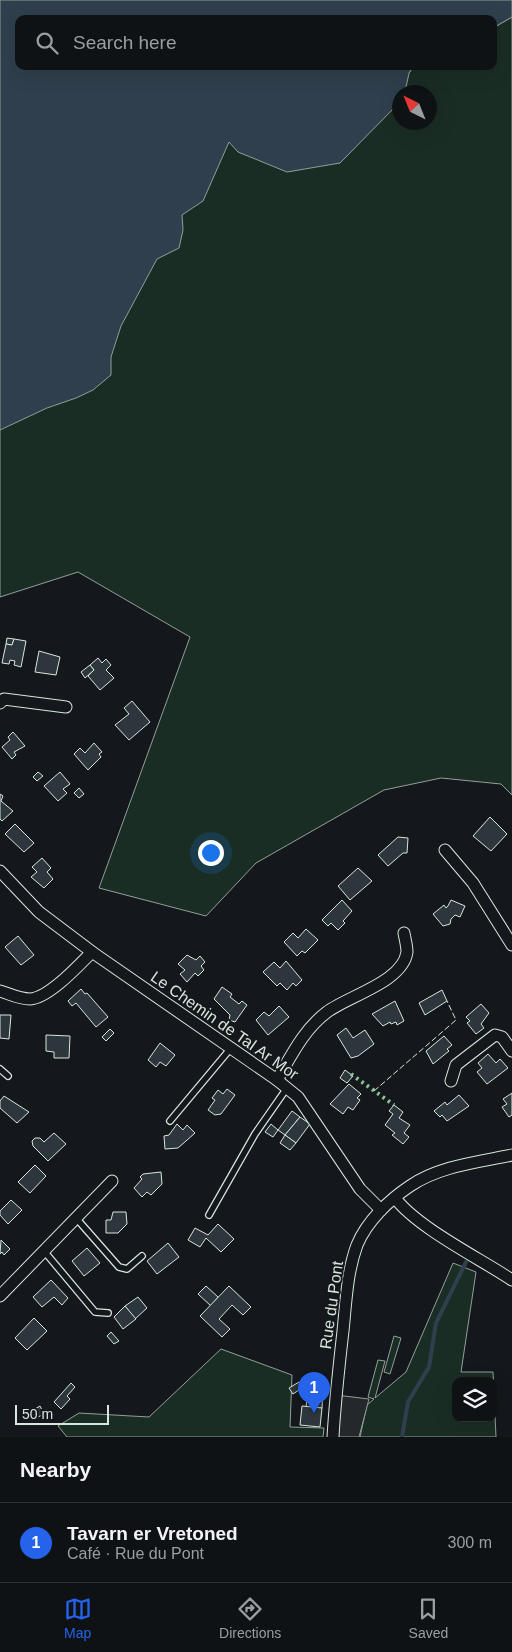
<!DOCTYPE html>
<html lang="en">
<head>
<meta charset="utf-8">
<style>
  body { margin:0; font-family:Arial,sans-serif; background:#181b1e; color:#f1f3f6 }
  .controls { position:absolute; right:15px; bottom:15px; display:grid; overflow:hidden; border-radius:10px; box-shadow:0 5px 20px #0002 }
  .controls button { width:45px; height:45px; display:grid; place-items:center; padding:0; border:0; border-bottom:1px solid #2f3234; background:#0f1215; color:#f1f3f6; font:25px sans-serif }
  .compass { position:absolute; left:392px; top:85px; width:45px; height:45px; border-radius:50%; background:#0f1215; box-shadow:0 5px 20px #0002; rotate:317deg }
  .scale { position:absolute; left:15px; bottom:12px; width:94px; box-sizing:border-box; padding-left:5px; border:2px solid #d8e6dc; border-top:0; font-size:14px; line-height:18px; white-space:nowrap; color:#d8e6dc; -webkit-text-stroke:4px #14181c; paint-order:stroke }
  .you { position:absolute; left:210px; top:852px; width:18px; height:18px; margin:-12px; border:4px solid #fff; border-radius:50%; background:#1a73e8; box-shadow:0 0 0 8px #1a73e833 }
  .badge { display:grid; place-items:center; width:32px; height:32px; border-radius:50%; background:#2563eb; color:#fff; font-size:16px; font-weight:700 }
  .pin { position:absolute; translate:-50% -41px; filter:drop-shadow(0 1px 2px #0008) }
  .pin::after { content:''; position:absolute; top:26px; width:18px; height:15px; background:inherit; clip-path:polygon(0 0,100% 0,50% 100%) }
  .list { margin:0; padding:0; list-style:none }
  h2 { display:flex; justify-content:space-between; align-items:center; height:65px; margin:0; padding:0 20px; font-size:21px }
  h2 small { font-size:16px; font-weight:400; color:#9b9ea0 }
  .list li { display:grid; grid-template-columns:32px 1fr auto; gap:15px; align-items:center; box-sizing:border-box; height:80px; padding:0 20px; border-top:1px solid #2f3234 }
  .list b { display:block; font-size:19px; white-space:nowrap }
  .list p { margin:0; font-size:16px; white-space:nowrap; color:#9b9ea0 }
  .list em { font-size:16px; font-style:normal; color:#9b9ea0 }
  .icon { flex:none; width:28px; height:28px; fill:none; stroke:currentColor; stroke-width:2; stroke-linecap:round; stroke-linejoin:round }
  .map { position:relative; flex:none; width:512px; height:1437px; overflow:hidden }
  .search { position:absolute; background:#0f1215; box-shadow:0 5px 20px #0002; left:15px; right:15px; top:15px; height:55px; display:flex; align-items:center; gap:12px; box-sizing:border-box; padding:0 18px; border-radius:10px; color:#9b9ea0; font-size:19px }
  .sheet { height:145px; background:#0f1215 }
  nav { display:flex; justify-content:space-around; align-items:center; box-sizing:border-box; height:70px; border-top:1px solid #2f3234; background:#0f1215; font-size:14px; color:#9b9ea0 }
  nav a { display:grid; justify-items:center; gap:2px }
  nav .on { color:#2563eb }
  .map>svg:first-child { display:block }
  .green { fill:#1a2d24; stroke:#939e99; fill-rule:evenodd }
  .parking { fill:#24282b; stroke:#939e99 }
  .water { fill:#2f3f4d; stroke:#939e99 }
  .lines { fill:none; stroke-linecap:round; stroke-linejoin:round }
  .stream { stroke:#2f3f4d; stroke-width:4 }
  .building { fill:#2c363c; stroke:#d8e6dc }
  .service-casing { stroke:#d8e6dc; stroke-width:8 }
  .minor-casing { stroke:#d8e6dc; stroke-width:13 }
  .service { stroke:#14181c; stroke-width:5.5 }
  .minor { stroke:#14181c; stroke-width:11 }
  .hedge { stroke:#8ac095; stroke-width:4; stroke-dasharray:2.5 4; stroke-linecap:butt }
  .fence { stroke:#d8e6dc; stroke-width:1; stroke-dasharray:6 2.5; stroke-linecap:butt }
  .labels { text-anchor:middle; stroke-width:4; stroke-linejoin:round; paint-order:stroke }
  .street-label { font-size:16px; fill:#d8e6dc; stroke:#14181c }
</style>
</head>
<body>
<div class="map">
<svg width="512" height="1437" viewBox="0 0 512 1437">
  <rect width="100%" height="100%" fill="#14181c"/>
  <g class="green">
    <path d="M512 17V795L501 784 441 778 384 790 256 863 206 916 99 888 190 637 78 572 0 597V179L229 141 340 163 399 100 400 122H430V92H404L409 73 414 66H493V28Z"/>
    <path d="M453 1263 476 1272 461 1372H493L496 1437H360L367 1405 374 1399 368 1397 378 1360 385 1361 375 1398 406 1372ZM456 1381H493V1418H456Z"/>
    <path d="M394 1336 401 1338 390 1374 384 1372Z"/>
    <path d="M221 1349 292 1375 290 1427 324 1428 323 1437H67L58 1426 79 1413 149 1417Z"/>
  </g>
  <path class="parking" d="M336 1395 369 1399 359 1437H333Z"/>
  <path class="water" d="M0 0H512V17L493 28V19H19V66H414L409 73 405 92H400L399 100 394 108 340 163 287 172 238 152 229 142 203 201 182 215 183 230 179 248 157 259 121 326 111 357V375L93 390 76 398 47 408 0 430Z"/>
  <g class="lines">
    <path class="stream" d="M402 1437 408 1402 429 1367 436 1323 466 1262"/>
  </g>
  <g class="building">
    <path d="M7 638 14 639 12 645 6 644Z"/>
    <path d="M14 639 26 641 21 667 14 665 15 661 10 660 9 664 2 663 6 644 12 645Z"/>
    <path d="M39 651 60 657 56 675 35 672Z"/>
    <path d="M98 658 102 663 106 659 111 665 106 670 114 678 100 690 88 676 94 670 90 665Z"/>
    <path d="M90 665 94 670 85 678 81 672Z"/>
    <path d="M132 701 150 722 129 740 115 725 129 714 124 708Z"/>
    <path d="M13 732 25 746 14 752 16 755 12 759 2 747 10 740 8 737Z"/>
    <path d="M94 743 102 752 99 754 101 757 88 770 74 754 80 748 85 753Z"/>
    <path d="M38 772 43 776 37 781 33 777Z"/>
    <path d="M60 772 70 784 63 789 67 793 58 801 44 786Z"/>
    <path d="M79 788 84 794 79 798 74 793Z"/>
    <path d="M0 794 3 796 1 801 13 811 2 821 0 819Z"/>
    <path d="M490 817 507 834 491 851 473 836Z"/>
    <path d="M15 824 34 843 24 852 5 834Z"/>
    <path d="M398 837 408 838 407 853H403L388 866 378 855Z"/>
    <path d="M42 858 51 868 47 872 53 879 44 888 31 877 37 872 32 867Z"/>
    <path d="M358 868 372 881 350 900 338 886Z"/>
    <path d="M342 900 352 911 343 921 345 923 338 930 331 923 328 926 322 920Z"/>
    <path d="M451 900 465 906 460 917 455 915 451 919 450 924 443 926 433 914 444 905 446 908 448 906Z"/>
    <path d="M306 929 318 940 305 953 302 951 297 956 284 942 293 933 298 938Z"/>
    <path d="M18 936 34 955 21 965 5 947Z"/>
    <path d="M187 955 196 960 200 956 205 962 201 966 204 970 198 976 195 973 187 982 180 974 185 970 178 964Z"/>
    <path d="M286 961 302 980 296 986 293 983 287 990 280 983 277 986 263 972 274 962 280 968Z"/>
    <path d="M222 987 232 994 230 997 239 1004 242 1001 247 1005 235 1022 229 1020 230 1015 214 999Z"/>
    <path d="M81 989 85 994 87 993 108 1017 96 1027 76 1003 72 1006 68 1001Z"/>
    <path d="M442 990 447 1001 425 1015 419 1003Z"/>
    <path d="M395 1001 404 1021 397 1025 396 1022 391 1024 390 1022 383 1026 372 1014Z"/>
    <path d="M481 1004 489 1013 481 1024 484 1028 476 1034 467 1023 470 1021 466 1017Z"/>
    <path d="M279 1006 289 1017 268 1035 256 1020 264 1012 269 1016Z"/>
    <path d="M0 1015H11L9 1039 0 1038Z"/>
    <path d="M346 1028 353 1038 365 1030 374 1044 358 1056 351 1058 337 1035Z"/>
    <path d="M110 1029 114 1033 106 1041 102 1037Z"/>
    <path d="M46 1035 70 1036 69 1058H54V1052L46 1051Z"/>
    <path d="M444 1036 452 1045 447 1049 449 1051 433 1064 426 1051Z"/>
    <path d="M160 1043 175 1055 166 1066 160 1062 156 1067 148 1060Z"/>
    <path d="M488 1054 496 1063 500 1059 508 1068 487 1084 477 1072 482 1068 478 1063Z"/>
    <path d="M345 1070 353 1076 347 1083 340 1078Z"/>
    <path d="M349 1084 361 1094 357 1098 360 1100 353 1110 348 1107 343 1114 330 1104Z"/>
    <path d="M227 1089 235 1095 221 1114 215 1115 208 1110 215 1100 212 1098 218 1090 223 1094Z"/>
    <path d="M512 1093V1115L509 1117 502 1107 507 1104 503 1099Z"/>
    <path d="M459 1095 469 1106 447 1121 442 1115 440 1117 434 1111 445 1102 447 1105Z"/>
    <path d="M4 1096 29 1112 17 1123 0 1108V1101Z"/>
    <path d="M394 1105 403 1112 399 1118 410 1125 404 1133 409 1137 403 1144 392 1135 395 1133 385 1125 393 1114 389 1111Z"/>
    <path d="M292 1111 300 1117 285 1135 278 1130Z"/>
    <path d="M300 1117 310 1124 296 1143 285 1135Z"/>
    <path d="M177 1124 183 1130 187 1125 195 1133 178 1148 165 1149 164 1136 169 1135Z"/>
    <path d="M271 1124 278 1130 273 1137 265 1132Z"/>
    <path d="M54 1133 66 1144 48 1161 33 1146 32 1141 35 1138H40L44 1142Z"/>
    <path d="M285 1135 296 1143 290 1150 280 1143Z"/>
    <path d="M35 1165 46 1176 30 1193 18 1182Z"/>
    <path d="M161 1172 162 1184 151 1195 147 1192 142 1197 134 1188 142 1179 140 1177 143 1174Z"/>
    <path d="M11 1200 22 1210 8 1224 0 1215V1211Z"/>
    <path d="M113 1212H126L127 1224 118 1233H106V1220H111Z"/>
    <path d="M218 1224 234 1239 221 1252 206 1238 200 1247 188 1240 195 1228 208 1235Z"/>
    <path d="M1 1240 10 1249 4 1255 2 1252 0 1254Z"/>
    <path d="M168 1243 179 1257 157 1274 147 1261Z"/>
    <path d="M87 1248 100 1263 84 1276 72 1261Z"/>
    <path d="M51 1280 68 1298 62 1305 54 1297 42 1307 33 1297Z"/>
    <path d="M206 1286 218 1297 211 1306 198 1294Z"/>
    <path d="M229 1286 251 1307 243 1315 232 1305 219 1319 230 1329 222 1337 200 1316Z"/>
    <path d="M138 1297 147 1308 135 1319 125 1306Z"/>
    <path d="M125 1306 136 1319 123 1329 114 1317Z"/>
    <path d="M34 1318 47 1331 27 1350 15 1338Z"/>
    <path d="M111 1332 119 1341 114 1344 107 1336Z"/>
    <path d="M299 1382 302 1388 293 1394 289 1388Z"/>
    <path d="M71 1383 75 1387 67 1396 70 1399 61 1409 54 1402Z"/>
    <path d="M308 1390 323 1391 322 1408 306 1407Z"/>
    <path d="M40 1406 44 1414 34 1419 30 1412Z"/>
    <path d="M302 1406 322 1408 320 1427 300 1425Z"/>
  </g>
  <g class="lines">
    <defs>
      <g id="service">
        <path d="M0 1069 8 1076"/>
        <path d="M170 1121 231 1048"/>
        <path d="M209 1215 255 1134 287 1088"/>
        <path d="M76 1218 119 1267 127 1269 142 1256"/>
        <path d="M44 1251 95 1312 108 1313"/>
      </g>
      <g id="minor">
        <path d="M0 703 4 699 66 707"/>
        <path d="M445 850 473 883 512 945"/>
        <path d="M0 871 39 912 92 952 277 1080 298 1097 360 1189 381 1210"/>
        <path d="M0 991C10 994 19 999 30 999 49 998 79 965 92 952"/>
        <path d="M277 1080C291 1056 304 1029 327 1012 348 996 403 982 407 952 407 946 405 939 404 933"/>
        <path d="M451 1081 456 1065 495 1035 502 1037 512 1051"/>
        <path d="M395 1198C418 1228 479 1258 512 1280"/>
        <path d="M0 1296 112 1181"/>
        <path d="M333 1437C335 1401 339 1366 343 1331 346 1302 347 1272 357 1245 367 1221 389 1200 410 1186 439 1166 479 1162 512 1155"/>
      </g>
    </defs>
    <use href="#service" class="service-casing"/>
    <use href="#minor" class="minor-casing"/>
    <use href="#service" class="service"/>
    <use href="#minor" class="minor"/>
    <path class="hedge" d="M351 1074 394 1105"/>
    <path class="fence" d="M374 1091 456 1020 447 1001"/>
  </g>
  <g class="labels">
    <g class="street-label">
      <text transform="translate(225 1025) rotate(35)" y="6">Le Chemin de Tal Ar Mor</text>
      <text transform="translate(331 1305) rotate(-82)" y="6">Rue du Pont</text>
    </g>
  </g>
</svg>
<div class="controls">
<button><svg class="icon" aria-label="layers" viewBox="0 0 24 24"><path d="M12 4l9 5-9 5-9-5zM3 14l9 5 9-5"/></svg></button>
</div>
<svg class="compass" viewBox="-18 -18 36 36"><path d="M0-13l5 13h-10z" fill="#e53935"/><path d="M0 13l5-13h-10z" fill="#9b9ea0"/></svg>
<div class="scale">50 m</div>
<div class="you"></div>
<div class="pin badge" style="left:314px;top:1413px">1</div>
<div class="search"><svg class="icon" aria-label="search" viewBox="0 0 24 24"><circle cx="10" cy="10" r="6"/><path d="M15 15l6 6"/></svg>Search here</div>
</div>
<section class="sheet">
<h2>Nearby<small></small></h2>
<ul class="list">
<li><span class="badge">1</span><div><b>Tavarn er Vretoned</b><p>Café · Rue du Pont</p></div><em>300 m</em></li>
</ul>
</section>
<nav>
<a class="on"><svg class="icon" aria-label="map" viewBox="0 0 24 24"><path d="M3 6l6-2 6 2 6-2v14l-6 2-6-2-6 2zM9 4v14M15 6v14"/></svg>Map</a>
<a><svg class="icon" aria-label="directions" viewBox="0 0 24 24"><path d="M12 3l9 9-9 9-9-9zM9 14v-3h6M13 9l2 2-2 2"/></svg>Directions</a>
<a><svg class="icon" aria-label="saved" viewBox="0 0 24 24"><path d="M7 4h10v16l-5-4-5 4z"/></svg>Saved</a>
</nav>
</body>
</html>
